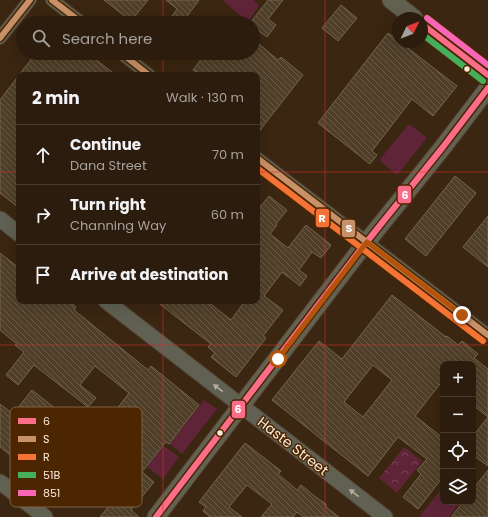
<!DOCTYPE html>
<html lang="en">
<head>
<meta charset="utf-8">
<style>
  body { margin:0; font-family:Poppins,sans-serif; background:#38291b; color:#f1f3f6 }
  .controls { position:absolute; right:12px; bottom:12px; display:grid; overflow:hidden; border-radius:8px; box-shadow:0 4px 16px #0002 }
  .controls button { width:36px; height:36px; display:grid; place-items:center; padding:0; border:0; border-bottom:1px solid #483a2e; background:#2c1c0d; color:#f1f3f6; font:20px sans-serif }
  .compass { position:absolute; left:392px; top:12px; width:36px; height:36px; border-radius:50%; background:#2c1c0d; box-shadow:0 4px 16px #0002; rotate:47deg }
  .stop { position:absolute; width:12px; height:12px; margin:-9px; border:3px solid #b45309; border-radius:50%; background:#fff }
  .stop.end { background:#b45309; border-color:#fff; box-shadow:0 1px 4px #0008 }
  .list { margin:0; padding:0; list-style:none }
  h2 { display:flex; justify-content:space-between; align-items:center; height:52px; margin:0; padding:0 16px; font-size:17px }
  h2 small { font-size:13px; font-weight:400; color:#a6a19d }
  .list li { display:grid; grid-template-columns:26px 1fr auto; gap:12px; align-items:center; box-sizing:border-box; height:60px; padding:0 16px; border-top:1px solid #483a2e }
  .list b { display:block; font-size:15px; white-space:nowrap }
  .list p { margin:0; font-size:13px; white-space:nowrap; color:#a6a19d }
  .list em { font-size:13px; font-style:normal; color:#a6a19d }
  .icon { flex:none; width:22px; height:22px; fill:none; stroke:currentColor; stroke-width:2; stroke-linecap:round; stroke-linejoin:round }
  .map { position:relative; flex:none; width:488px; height:517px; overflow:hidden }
  .search { position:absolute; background:#2c1c0d; box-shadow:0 4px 16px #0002; left:16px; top:16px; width:244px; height:44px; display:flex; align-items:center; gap:10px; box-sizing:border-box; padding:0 14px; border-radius:22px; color:#a6a19d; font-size:15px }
  .panel { position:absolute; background:#2c1c0d; box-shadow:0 4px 16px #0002; left:16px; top:72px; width:244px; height:232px; border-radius:8px }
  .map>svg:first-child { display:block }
  .grass { fill:#5f2437 }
  .park { fill:url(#park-crowns) }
  .building { fill:url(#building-back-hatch); stroke:#74644e; fill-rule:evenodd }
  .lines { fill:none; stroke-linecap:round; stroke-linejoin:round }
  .minor-casing { stroke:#524131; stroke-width:14 }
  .tertiary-casing { stroke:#524131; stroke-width:17 }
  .secondary-casing { stroke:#524131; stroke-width:19 }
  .minor { stroke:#606152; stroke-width:12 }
  .tertiary { stroke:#606152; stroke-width:15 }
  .secondary { stroke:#636150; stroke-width:17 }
  .bus-1-casing { stroke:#4b2600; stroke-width:9 }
  .bus-2-casing { stroke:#4b2600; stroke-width:9 }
  .bus-3-casing { stroke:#4b2600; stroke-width:9 }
  .bus-4-casing { stroke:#4b2600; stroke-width:9 }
  .bus-5-casing { stroke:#4b2600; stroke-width:9 }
  .bus-1 { stroke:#fb6d88; stroke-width:6 }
  .bus-2 { stroke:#c7916a; stroke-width:6 }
  .bus-3 { stroke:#f57335; stroke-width:6 }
  .bus-4 { stroke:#46af5e; stroke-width:6 }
  .bus-5 { stroke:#fa66b7; stroke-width:6 }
  .oneway { fill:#b5ac9d }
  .route { stroke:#b45309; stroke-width:5 }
  .grid { fill:none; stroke:#d83231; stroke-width:1; stroke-opacity:0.55 }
  .bus-dot { fill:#fbe9db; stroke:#4b2600; stroke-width:1.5 }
  .labels { text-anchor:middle; stroke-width:3; stroke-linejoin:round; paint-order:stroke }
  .street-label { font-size:14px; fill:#fbe9db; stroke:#4b2600 }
  .key { fill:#4b2600; stroke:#806042; stroke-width:1 }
  .key-label { font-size:11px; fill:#fbe9db }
  .line-badge { stroke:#4b2600; stroke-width:1.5 }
  .badge-label { font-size:11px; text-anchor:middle; font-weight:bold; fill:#fff }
</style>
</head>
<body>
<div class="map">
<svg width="488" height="517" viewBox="0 0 488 517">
  <defs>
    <pattern id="park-crowns" width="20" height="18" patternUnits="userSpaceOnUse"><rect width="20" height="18" fill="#5f2437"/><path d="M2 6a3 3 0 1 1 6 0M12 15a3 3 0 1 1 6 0" fill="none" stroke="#774453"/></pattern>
    <pattern id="building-back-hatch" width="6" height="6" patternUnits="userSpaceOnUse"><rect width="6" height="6" fill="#4f3f29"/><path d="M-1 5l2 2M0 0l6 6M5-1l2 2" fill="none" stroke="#695b47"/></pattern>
  </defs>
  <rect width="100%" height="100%" fill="#3a2611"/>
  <g class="grass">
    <path d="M224 0H254L259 6 248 22 223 1Z"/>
    <path d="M408 125H411L427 138 397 175 381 162 380 159Z"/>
    <path d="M204 400 217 409 182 454 170 444Z"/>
    <path d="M164 446 179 457 163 479 147 467Z"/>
    <path d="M443 487V502H461L449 517H419Z"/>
  </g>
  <path class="park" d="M404 447 422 461 397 493 379 478Z"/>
  <g class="building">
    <path d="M104 0H148L131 21Z"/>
    <path d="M166 0H199L182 23H167L177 9Z"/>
    <path d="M268 0H283L268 19 276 25 267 37 253 27V23H250Z"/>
    <path d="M341 5 357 18 338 41 322 28Z"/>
    <path d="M388 33 398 40V42H400L457 86 433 116 412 99 372 151 377 155 370 164 318 123Z"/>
    <path d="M253 39 278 60 281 57 303 75 257 134V75H201L193 70 206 53H253Z"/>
    <path d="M36 53H87L116 75H19Z"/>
    <path d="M19 75V208L0 193V100Z"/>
    <path d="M455 176 476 193 426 256 405 239Z"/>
    <path d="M269 196 287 210 276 224 277 225 270 234 288 248 306 225 331 245 321 258 312 252 299 270 307 276 300 286 282 272 264 296 283 310 263 336 266 338 236 377 211 357 215 353 208 347 211 344 156 301H207L231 320 245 301H257V211Z"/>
    <path d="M488 216V267L463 247Z"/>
    <path d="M0 253 19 268V301H68L76 307 74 310 148 370 151 366 199 405 169 444 166 442 142 472 154 482 131 510 139 517H100L122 490 115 484 121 476 114 470 117 466 104 455 121 433 107 422 129 393 95 366 80 385 96 398 88 407 34 365 18 385 6 375 24 352 15 345 17 344 0 330Z"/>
    <path d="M392 295 446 337 447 336 458 345 462 341 478 354 474 358 488 369V466L473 455V436L488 417 473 405V364H443V380L415 416 443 438V477L418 509 403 497 421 474 417 470 427 459 398 437 368 476 272 400 319 341 342 359ZM373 365 392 380 363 417 344 402Z"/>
    <path d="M32 390 61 413V412L76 423 75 424 78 427 74 433 99 454 62 501 40 483 42 480 0 447V404L13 414Z"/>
    <path d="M245 443 281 471 278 474 297 490 301 485 317 498 326 504V507L339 517H303L297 512 293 517H261L272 504 247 485 229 507 242 517H210L203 511 206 507 199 502Z"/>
    <path d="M488 470V517H451L463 502H473V489Z"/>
  </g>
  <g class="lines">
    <defs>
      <g id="minor">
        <path d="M52 0 82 23"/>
        <path d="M0 38 30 0"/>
        <path d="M121 53 149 75"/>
        <path d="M257 158 488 335"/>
      </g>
      <g id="tertiary">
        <path d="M0 219 19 234"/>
        <path d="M106 301 385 517"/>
        <path d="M0 482 45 517"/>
      </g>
      <g id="secondary">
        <path d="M391 0 414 18"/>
        <path d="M422 24 488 75"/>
        <path d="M156 517 357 254 443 147 488 88"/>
      </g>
    </defs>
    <use href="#minor" class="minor-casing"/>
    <use href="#tertiary" class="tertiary-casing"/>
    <use href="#secondary" class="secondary-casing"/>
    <use href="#minor" class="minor"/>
    <use href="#tertiary" class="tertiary"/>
    <use href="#secondary" class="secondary"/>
    <defs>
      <g id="bus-1">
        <path d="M422 24 488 75"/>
        <path d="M156 517 357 254 443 147 488 88"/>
      </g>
      <g id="bus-2">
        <path d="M52 0 82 23"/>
        <path d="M0 38 30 0"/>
        <path d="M121 53 149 75"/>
        <path d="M257 158 488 335"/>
      </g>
      <path id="bus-3" d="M257 168 483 341"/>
      <path id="bus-4" d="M422 34 483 81"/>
      <path id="bus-5" d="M427 18 488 65"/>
    </defs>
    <use href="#bus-1" class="bus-1-casing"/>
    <use href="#bus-2" class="bus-2-casing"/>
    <use href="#bus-3" class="bus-3-casing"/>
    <use href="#bus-4" class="bus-4-casing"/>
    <use href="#bus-5" class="bus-5-casing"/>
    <use href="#bus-1" class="bus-1"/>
    <use href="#bus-2" class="bus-2"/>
    <use href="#bus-3" class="bus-3"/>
    <use href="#bus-4" class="bus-4"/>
    <use href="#bus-5" class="bus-5"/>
  </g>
  <defs><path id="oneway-solid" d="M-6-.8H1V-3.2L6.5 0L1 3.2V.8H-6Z"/></defs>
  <g class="oneway">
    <use href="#oneway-solid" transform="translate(218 388) rotate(-142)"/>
    <use href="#oneway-solid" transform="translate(354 493) rotate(-142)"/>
  </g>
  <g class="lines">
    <path class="route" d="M278 359 367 242 462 315"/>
  </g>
  <path class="grid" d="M163 0V23M325 0V517M163 53V75M0 172H19M257 172H488M163 301V517M0 345H488"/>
  <g class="bus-dot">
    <circle cx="467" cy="69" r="3.5"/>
    <circle cx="220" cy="433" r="3.5"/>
  </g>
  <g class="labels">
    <g class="street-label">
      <text transform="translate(293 446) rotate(38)" y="5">Haste Street</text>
    </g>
  </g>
  <rect x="10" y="407" width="132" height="100" rx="6" class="key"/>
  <rect x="18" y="418" width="18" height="6" fill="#fb6d88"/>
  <rect x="18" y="436" width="18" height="6" fill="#c7916a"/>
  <rect x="18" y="454" width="18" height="6" fill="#f57335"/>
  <rect x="18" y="472" width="18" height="6" fill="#46af5e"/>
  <rect x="18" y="490" width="18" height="6" fill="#fa66b7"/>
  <g class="key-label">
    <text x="43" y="425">6</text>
    <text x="43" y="443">S</text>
    <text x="43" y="461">R</text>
    <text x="43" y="479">51B</text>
    <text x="43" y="497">851</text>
  </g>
  <g class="line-badge">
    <rect x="397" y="185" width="15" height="19" rx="4" fill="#fb6d88"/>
    <rect x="315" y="208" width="15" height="20" rx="4" fill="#f57335"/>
    <rect x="341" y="219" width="15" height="19" rx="4" fill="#c7916a"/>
    <rect x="231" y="400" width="15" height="19" rx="4" fill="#fb6d88"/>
  </g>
  <g class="badge-label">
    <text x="405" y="199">6</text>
    <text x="322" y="222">R</text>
    <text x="349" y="232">S</text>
    <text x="238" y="413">6</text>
  </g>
</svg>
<div class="controls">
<button>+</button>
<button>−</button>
<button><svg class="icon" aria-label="locate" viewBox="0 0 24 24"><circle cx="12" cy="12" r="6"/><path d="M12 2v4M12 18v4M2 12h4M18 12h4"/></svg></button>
<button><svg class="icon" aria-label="layers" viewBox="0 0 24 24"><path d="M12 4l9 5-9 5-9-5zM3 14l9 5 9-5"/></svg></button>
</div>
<svg class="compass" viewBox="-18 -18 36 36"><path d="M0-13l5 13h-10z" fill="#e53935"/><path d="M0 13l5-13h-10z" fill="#a6a19d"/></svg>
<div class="stop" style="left:278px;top:359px"></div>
<div class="stop end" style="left:462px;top:315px"></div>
<div class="search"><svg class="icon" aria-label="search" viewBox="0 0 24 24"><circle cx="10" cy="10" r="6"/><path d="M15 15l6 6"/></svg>Search here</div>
<section class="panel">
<h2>2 min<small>Walk · 130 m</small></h2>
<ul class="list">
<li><svg class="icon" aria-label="ahead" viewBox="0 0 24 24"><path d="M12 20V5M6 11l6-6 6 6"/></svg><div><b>Continue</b><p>Dana Street</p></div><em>70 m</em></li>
<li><svg class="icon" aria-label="right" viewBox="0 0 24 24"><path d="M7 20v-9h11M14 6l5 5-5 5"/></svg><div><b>Turn right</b><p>Channing Way</p></div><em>60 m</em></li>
<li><svg class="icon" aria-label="arrive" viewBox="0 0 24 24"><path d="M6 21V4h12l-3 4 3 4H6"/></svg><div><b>Arrive at destination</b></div></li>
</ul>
</section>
</div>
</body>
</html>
